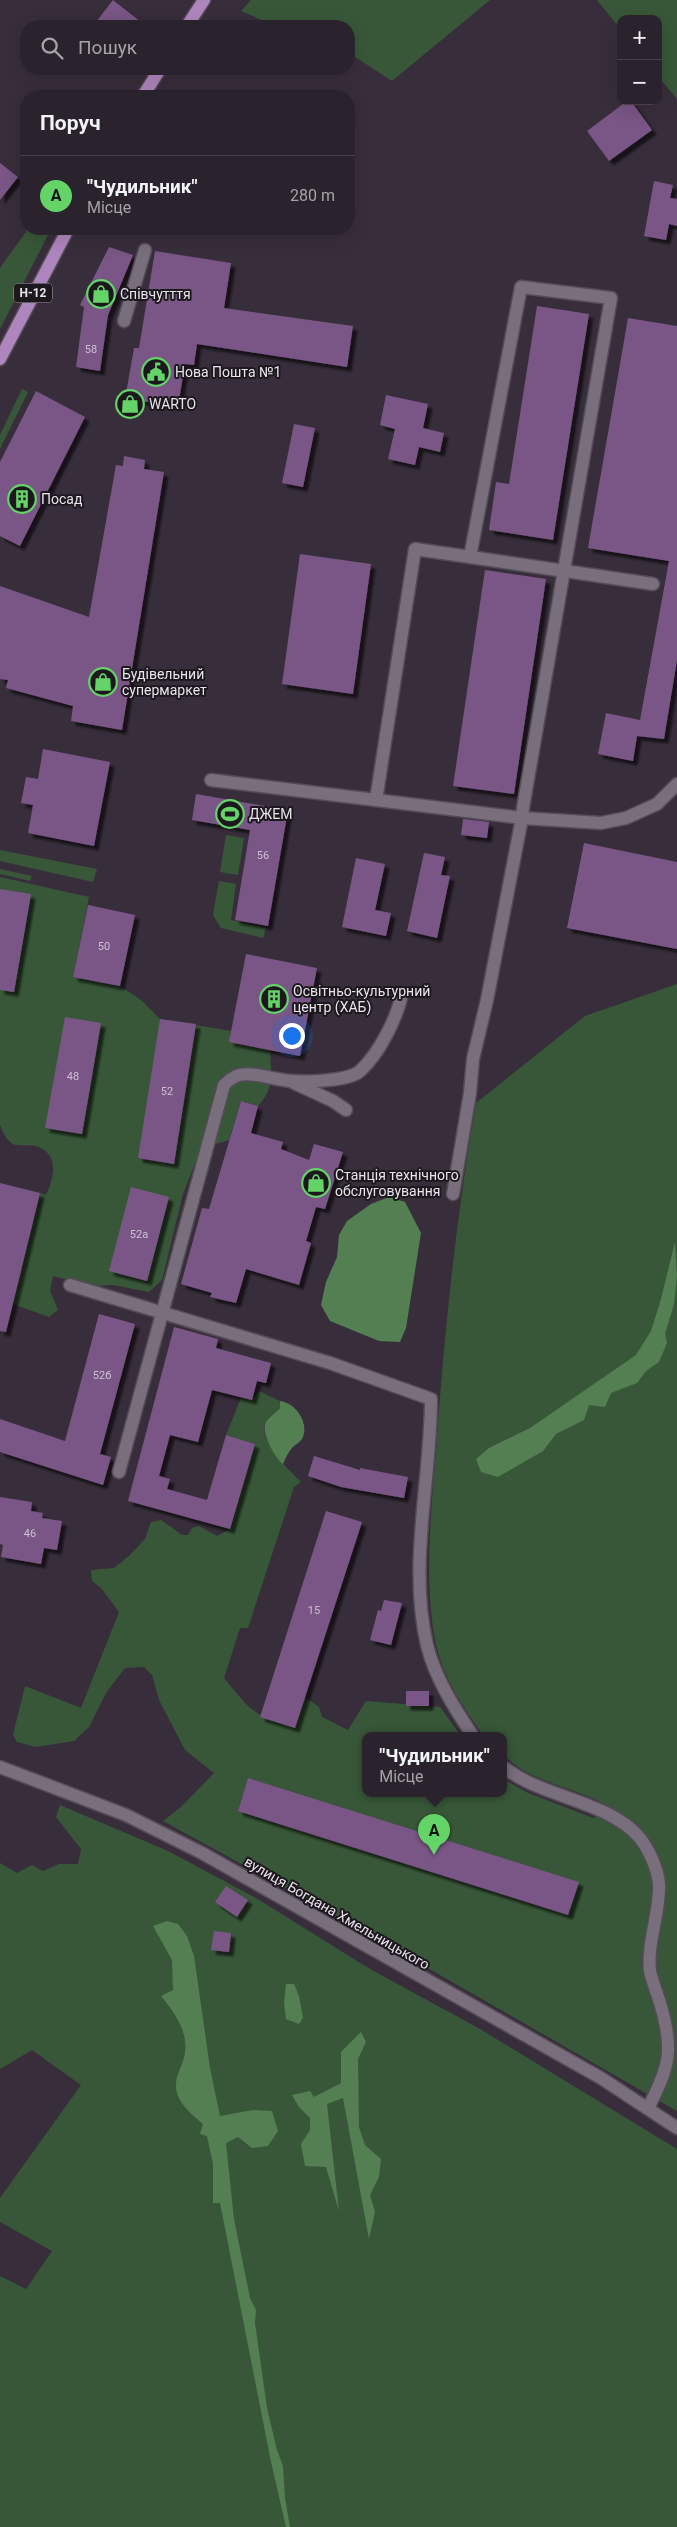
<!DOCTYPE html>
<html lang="uk">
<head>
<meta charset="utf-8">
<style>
  body { margin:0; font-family:Roboto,sans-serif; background:#362f38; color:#f1f3f6 }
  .controls { position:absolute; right:15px; top:15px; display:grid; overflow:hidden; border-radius:10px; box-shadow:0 5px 20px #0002 }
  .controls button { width:45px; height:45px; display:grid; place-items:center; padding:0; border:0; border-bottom:1px solid #463f48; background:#2a222c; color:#f1f3f6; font:25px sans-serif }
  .you { position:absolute; left:291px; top:1035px; width:18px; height:18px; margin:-12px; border:4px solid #fff; border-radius:50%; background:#1a73e8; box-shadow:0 0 0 8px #1a73e833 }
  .badge { display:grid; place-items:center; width:32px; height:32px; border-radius:50%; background:#64d468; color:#111; font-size:16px; font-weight:700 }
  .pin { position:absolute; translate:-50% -41px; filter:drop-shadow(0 1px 2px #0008) }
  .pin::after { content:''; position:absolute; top:26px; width:18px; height:15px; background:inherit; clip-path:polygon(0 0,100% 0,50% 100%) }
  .popup { position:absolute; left:362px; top:1732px; width:145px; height:65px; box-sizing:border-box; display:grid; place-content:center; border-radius:10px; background:#2a222c; filter:drop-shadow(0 1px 4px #0005); font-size:16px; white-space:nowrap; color:#a5a4a9 }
  .popup b { font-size:19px; color:#f1f3f6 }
  .popup::after { content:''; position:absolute; left:50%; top:100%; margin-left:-10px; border:10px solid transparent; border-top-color:#2a222c }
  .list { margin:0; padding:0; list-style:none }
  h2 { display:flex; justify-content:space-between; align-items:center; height:65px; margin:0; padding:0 20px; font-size:21px }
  h2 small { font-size:16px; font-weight:400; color:#a5a4a9 }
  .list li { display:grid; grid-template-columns:32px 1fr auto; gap:15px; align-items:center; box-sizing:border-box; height:80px; padding:0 20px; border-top:1px solid #463f48 }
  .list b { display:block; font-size:19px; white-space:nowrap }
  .list p { margin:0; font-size:16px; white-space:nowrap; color:#a5a4a9 }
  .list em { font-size:16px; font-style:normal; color:#a5a4a9 }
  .icon { flex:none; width:28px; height:28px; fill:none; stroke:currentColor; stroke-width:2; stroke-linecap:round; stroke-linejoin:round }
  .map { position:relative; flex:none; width:677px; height:2527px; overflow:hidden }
  .search { position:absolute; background:#2a222c; box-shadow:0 5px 20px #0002; left:20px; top:20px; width:335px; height:55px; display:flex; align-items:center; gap:12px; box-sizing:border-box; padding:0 18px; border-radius:20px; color:#a5a4a9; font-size:19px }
  .panel { position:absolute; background:#2a222c; box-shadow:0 5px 20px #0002; left:20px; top:90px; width:335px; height:145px; border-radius:20px }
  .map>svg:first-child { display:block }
  .green { fill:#385738; fill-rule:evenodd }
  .water { fill:#537f53 }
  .building { fill:#795685; filter:url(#shadow) }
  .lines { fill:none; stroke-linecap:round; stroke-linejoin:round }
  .minor-casing { stroke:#544b57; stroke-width:15 }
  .major-casing { stroke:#544b57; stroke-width:15 }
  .minor { stroke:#786e7c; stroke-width:12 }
  .major { stroke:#af85bd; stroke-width:12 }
  .labels { text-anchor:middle; stroke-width:4; stroke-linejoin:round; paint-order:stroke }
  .number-label { font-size:11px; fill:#cdc0d2 }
  .shield { fill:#1c181e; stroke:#aca6ae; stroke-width:1 }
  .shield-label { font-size:12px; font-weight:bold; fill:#e9e3ec }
  .poi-label { font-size:14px; fill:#e9e3ec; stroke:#1c181e; text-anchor:start }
  .street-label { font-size:14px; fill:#e9e3ec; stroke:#1c181e }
</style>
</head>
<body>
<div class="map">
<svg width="677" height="2527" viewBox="0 0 677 2527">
  <defs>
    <filter id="shadow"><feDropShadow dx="4.5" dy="4.5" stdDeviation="1" flood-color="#0009"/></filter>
  </defs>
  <rect width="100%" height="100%" fill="#382e3b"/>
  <g class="green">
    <path d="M251 0H490L392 81 349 53V26H306L303 24 275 26 241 11Z"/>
    <path d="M597 0H677V99L658 76V19H621V30Z"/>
    <path d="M28 229H51L0 329V268Z"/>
    <path d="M22 389 28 392 0 449V435Z"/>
    <path d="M226 835 244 838 238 875 220 872Z"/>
    <path d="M0 850 97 869 93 882 0 861Z"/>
    <path d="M0 869 32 876 30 881 0 874Z"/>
    <path d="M0 877 89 897 73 977 120 986 141 1000 160 1019 231 1031 230 1042 270 1050C271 1074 275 1087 258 1106L241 1101 229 1140 201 1148 183 1194 162 1280 149 1292 113 1285 92 1286 53 1276 50 1291 58 1310 49 1317 13 1304 40 1193 46 1195C54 1178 60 1154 36 1146 29 1144 19 1147 13 1144 6 1140 3 1132 0 1125Z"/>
    <path d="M219 881 236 884 231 920 266 928 263 938 221 928 213 915Z"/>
    <path d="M677 984V2111L365 1932 163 1821 181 1807 214 1773 185 1750 159 1700 152 1675 144 1667 125 1668 106 1693 89 1727 74 1741 36 1747 17 1742 13 1735 25 1686 81 1708 119 1612 101 1588 92 1581 91 1570 114 1568 130 1555 145 1539 151 1522 161 1520 182 1535H188L192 1528 199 1526 217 1536 230 1529 255 1444 226 1435 241 1398 252 1400 259 1391 280 1401V1408C276 1413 269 1417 266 1422 256 1439 290 1471 301 1482L294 1487 248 1628H240L224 1678C252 1712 253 1715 295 1728L305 1697 319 1707 322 1717 348 1730 366 1701 440 1707 461 1736H365V1794H503V1779L526 1792 593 1818 612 1808C577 1787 535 1785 503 1755V1736H484C463 1708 442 1676 435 1640 424 1578 431 1513 436 1451 444 1335 456 1218 476 1103L585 1016ZM248 1778 578 1882 568 1915 238 1811Z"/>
    <path d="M60 1805 168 1851 256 1898 370 1969 480 2029 677 2149V2527H0V2276L26 2289 52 2251 0 2222V2198L81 2085 32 2050 0 2069V1863L17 1873 32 1865 43 1871 59 1864H78L81 1849 56 1817Z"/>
  </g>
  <g class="water">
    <path d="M389 1197 405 1202 421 1233 406 1328 400 1342 379 1341 330 1321 321 1305 326 1282 337 1257 339 1235 347 1221 371 1204Z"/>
    <path d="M675 1242 677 1276 674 1304 665 1334 667 1343 659 1362 646 1371 637 1383 611 1393 605 1407 589 1405 584 1420 556 1434 543 1451 498 1477 481 1472 476 1459 489 1448 530 1428 636 1355 651 1331 661 1299Z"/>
    <path d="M280 1401C297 1403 310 1425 302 1439 300 1442 295 1445 293 1447 288 1452 286 1458 283 1464 275 1458 260 1432 266 1422 269 1417 276 1413 280 1408Z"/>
    <path d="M167 1921 178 1924 187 1936 194 1956 210 2068 220 2116 253 2110 272 2111 278 2131 268 2146 252 2148 238 2137 226 2143 234 2219 250 2298 256 2310 255 2323 267 2408 277 2450 283 2466 285 2498 290 2527H286L271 2462 220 2203H213V2164L207 2136 200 2134 203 2124C191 2114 174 2100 176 2083 177 2072 184 2063 185 2052 188 2031 174 2012 161 1996L173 1990 172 1960 153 1926Z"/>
    <path d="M286 1984H294L299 1996 303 2018 299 2024 286 2019 284 2003Z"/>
    <path d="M361 2032 366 2042 358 2059 359 2127 365 2145 381 2159 379 2177 370 2195 375 2212 369 2239 343 2098 327 2104 339 2211 326 2167 305 2166 301 2144 310 2130V2118L299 2107 292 2095 310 2091 314 2097 341 2083V2052Z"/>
  </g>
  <g class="building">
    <path d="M113 0 146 26H93Z"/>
    <path d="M627 101H631L652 130 609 161 587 131Z"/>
    <path d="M0 163 18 177 0 200Z"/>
    <path d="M654 181 673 185 670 198 677 199V226L669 224 666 240 644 236Z"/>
    <path d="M109 247 133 255 108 315 100 371 76 367 84 307 80 305Z"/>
    <path d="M155 251 231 263 224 308 353 326 347 367 197 344 194 365 185 364 178 406 125 399 134 348H139Z"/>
    <path d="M537 306 589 314 553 540 489 530 496 482 509 484Z"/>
    <path d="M628 318 677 326V660L664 739 637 736 633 761 598 754 606 713 640 720 669 561 588 548Z"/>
    <path d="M36 391 85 417 20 546 0 536V462Z"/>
    <path d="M386 395 428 404 423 428 444 433 440 452 419 447 415 465 388 459 395 429 380 425Z"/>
    <path d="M294 424 315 428 303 487 282 483Z"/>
    <path d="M124 456 145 460 144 469 164 472 122 730 71 721 73 706 6 688 8 680 0 679V586L89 617 116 465 123 466Z"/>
    <path d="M300 554 371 564 353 694 282 684Z"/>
    <path d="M485 570 546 579 514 794 453 786Z"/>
    <path d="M43 749 110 762 94 846 28 833 33 805 21 803 26 777 38 779Z"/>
    <path d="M196 794 288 810 268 926 235 920 250 830 192 820Z"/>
    <path d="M463 819 489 822 487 838 461 835Z"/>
    <path d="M584 843 677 862V949L567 928Z"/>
    <path d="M424 853 445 857 441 875 450 876 437 938 407 931Z"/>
    <path d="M356 858 385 864 375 910 391 913 386 936 342 927Z"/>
    <path d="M0 889 31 894 14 992 0 990Z"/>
    <path d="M88 905 135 915 120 986 73 977Z"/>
    <path d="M246 954 317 968 300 1056 229 1042Z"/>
    <path d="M65 1017 101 1023 82 1134 45 1128Z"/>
    <path d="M160 1019 196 1024 174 1164 138 1158Z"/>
    <path d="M241 1101 258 1106 251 1133 283 1142 281 1149 309 1160 314 1144 343 1152 325 1209 316 1207 306 1241 311 1243 299 1285 246 1269 236 1303 210 1297 212 1293 181 1284 202 1208 209 1209Z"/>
    <path d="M0 1183 40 1193 6 1332 0 1331Z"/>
    <path d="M131 1187 169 1197 147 1281 109 1271Z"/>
    <path d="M99 1314 135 1324 100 1454 111 1457 103 1485 0 1452V1419L65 1441Z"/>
    <path d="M174 1327 218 1339 216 1348 271 1363 266 1383 257 1381 252 1400 212 1390 198 1442 170 1435 159 1476 170 1479 167 1489 207 1500 226 1435 255 1444 230 1529 128 1501Z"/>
    <path d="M314 1456 360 1470V1468L408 1477 404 1498 341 1487 308 1476Z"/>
    <path d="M0 1497 32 1502 31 1511 43 1513 42 1518 62 1521 57 1550 44 1548 41 1564 1 1557 3 1545 0 1544Z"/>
    <path d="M326 1511 362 1522 295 1728 260 1717Z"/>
    <path d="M384 1600 402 1603 391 1645 370 1640 378 1610 381 1611Z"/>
    <rect x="406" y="1691" width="23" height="15"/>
    <path d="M248 1778 579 1882 568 1915 238 1811Z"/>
    <path d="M226 1886 248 1900 237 1917 215 1902Z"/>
    <path d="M214 1931 231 1933 229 1952 211 1950Z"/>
  </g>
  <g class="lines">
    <defs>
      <g id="minor">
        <path d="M124 321 145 250"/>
        <path d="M470 557 653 584"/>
        <path d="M211 780 376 800"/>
        <path d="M294 1083 333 1101 346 1110"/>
        <path d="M453 1194 470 1093 473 1059 487 1000 522 818 523 808 611 298 521 287 470 557 415 549 376 800 522 818 601 823 626 818 657 804 677 784"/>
        <path d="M70 1285 330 1363 431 1399C431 1480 408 1564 427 1645 435 1678 455 1709 473 1736"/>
        <path d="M119 1472 224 1085C227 1082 232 1078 236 1076 251 1070 277 1081 293 1081 308 1082 349 1081 360 1071 379 1054 397 1018 402 994"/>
        <path d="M0 1767 126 1815 202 1853 601 2078 677 2128"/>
        <path d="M503 1767C510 1772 518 1777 526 1781 559 1798 613 1807 638 1836 648 1847 658 1869 659 1884 660 1914 647 1941 650 1971 652 1981 657 1993 660 2003 674 2049 670 2066 648 2108"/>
      </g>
      <g id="major">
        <path d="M187 26 204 0"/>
        <path d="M143 96 160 69"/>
        <path d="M0 359 68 229"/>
      </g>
    </defs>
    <use href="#minor" class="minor-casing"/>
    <use href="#major" class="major-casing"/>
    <use href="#minor" class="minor"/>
    <use href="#major" class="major"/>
  </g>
  <defs>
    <symbol id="shop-ring" viewBox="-11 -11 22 22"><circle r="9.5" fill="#1c181e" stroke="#64d468" stroke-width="1.5"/><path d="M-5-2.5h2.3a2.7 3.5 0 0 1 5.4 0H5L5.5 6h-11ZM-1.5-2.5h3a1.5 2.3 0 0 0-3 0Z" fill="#64d468"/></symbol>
    <symbol id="civic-ring" viewBox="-11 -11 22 22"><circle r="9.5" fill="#1c181e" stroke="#64d468" stroke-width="1.5"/><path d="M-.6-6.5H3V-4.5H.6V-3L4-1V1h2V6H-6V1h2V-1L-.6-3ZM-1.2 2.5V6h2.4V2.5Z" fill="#64d468"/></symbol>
    <symbol id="building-ring" viewBox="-11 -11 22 22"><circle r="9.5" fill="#1c181e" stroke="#64d468" stroke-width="1.5"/><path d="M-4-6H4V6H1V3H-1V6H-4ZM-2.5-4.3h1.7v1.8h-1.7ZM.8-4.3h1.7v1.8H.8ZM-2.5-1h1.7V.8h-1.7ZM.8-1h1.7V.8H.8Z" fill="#64d468"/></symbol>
    <symbol id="stadium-ring" viewBox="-11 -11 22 22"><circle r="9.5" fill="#1c181e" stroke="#64d468" stroke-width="1.5"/><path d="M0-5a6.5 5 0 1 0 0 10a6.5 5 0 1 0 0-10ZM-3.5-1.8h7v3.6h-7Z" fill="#64d468"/></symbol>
  </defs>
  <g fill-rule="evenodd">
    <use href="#shop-ring" x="85" y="278" width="32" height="32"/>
    <use href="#civic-ring" x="140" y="356" width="32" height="32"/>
    <use href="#shop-ring" x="114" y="388" width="32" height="32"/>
    <use href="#building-ring" x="6" y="483" width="32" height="32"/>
    <use href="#shop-ring" x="87" y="666" width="32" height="32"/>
    <use href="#stadium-ring" x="214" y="798" width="32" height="32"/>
    <use href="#building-ring" x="258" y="983" width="32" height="32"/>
    <use href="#shop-ring" x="300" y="1167" width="32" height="32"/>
  </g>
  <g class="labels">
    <g class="number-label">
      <text x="91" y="353">58</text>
      <text x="263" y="859">56</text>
      <text x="104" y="950">50</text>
      <text x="73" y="1080">48</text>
      <text x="167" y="1095">52</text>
      <text x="139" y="1238">52а</text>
      <text x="102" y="1379">52б</text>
      <text x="30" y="1537">46</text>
      <text x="314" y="1614">15</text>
    </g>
    <rect class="shield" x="14" y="283.5" width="38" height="19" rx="4"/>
    <g class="shield-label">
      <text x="33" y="297">Н-12</text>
    </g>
    <g class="poi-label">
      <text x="120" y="299">Співчутття</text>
      <text x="175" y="377">Нова Пошта №1</text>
      <text x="149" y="409">WARTO</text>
      <text x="41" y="504">Посад</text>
      <text x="122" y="679">Будівельний<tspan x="122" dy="16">супермаркет</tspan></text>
      <text x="249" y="819">ДЖЕМ</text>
      <text x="293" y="996">Освітньо-культурний<tspan x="293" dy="16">центр (ХАБ)</tspan></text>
      <text x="335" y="1180">Cтанція технічного<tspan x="335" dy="16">обслуговування</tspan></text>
    </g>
    <g class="street-label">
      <text transform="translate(337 1913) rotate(30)" y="5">вулиця Богдана Хмельницького</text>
    </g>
  </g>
</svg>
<div class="controls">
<button>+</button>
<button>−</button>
</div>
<div class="you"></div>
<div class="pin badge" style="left:434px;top:1855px">A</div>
<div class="popup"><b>&quot;Чудильник&quot;</b>Місце</div>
<div class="search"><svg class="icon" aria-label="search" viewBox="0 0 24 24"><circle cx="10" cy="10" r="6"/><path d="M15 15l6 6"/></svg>Пошук</div>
<section class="panel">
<h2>Поруч<small></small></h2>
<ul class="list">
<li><span class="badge">A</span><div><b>&quot;Чудильник&quot;</b><p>Місце</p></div><em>280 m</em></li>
</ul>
</section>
</div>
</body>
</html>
